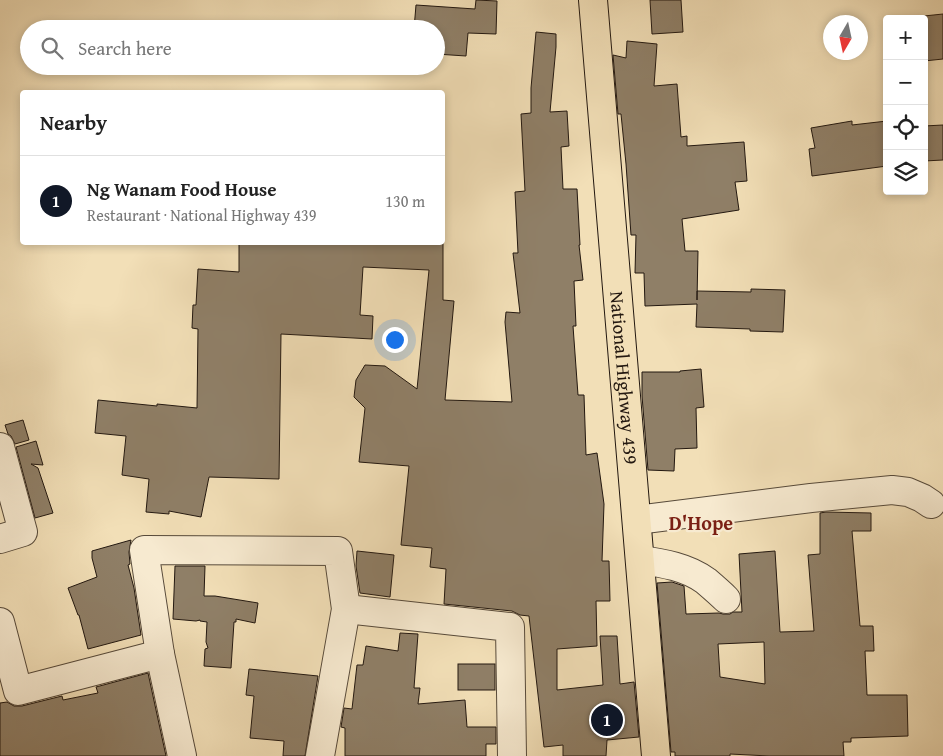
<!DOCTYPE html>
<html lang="en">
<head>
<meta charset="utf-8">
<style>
  body { margin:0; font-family:"Gentium Book Plus",serif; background:#f2f2f2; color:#222 }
  .controls { position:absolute; right:15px; top:15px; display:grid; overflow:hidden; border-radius:5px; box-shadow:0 2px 8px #0003 }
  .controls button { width:45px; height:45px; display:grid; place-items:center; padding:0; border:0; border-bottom:1px solid #e0e0e0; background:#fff; color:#222; font:25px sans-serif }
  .compass { position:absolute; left:823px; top:15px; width:45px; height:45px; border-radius:50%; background:#fff; box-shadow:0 2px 8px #0003; rotate:189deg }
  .you { position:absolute; left:394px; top:339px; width:18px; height:18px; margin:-12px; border:4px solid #fff; border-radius:50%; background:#1a73e8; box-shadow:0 0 0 8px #1a73e833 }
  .badge { display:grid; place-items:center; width:32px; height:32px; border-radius:50%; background:#111827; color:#fff; font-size:16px; font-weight:700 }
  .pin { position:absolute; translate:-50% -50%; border:2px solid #fff; box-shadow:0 1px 5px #0006 }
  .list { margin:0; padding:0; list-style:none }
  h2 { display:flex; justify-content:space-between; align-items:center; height:65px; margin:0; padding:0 20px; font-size:21px }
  h2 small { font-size:16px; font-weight:400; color:#767676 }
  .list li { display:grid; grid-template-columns:32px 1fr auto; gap:15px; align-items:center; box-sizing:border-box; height:90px; padding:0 20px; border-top:1px solid #e0e0e0 }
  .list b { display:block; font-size:19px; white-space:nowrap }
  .list p { margin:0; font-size:16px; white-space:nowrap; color:#767676 }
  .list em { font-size:16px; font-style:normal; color:#767676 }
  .icon { flex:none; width:28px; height:28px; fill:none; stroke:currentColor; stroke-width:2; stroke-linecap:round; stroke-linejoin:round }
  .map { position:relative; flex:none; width:943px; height:756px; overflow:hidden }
  .search { position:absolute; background:#fff; box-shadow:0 2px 8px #0003; left:20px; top:20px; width:425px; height:55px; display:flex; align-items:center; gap:12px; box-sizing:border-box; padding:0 18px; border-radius:28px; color:#767676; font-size:19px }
  .panel { position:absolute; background:#fff; box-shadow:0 2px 8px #0003; left:20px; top:90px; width:425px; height:155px; border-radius:5px }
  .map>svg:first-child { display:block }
  .building { fill:#8f7f67; stroke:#231810; fill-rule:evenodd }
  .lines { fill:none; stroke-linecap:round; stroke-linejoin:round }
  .minor-casing { stroke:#574a3a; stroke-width:30 }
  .major-casing { stroke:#231810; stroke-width:30 }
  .minor { stroke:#f7ead0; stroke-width:28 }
  .major { stroke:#f2dfb7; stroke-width:28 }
  .labels { text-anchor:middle; stroke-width:4.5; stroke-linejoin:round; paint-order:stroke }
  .street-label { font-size:19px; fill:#231810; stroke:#f7ead0 }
  .neighbourhood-label { font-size:20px; font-weight:bold; fill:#7a1f14; stroke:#f7ead0 }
</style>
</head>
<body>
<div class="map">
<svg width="943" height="756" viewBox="0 0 943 756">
  <rect width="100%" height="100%" fill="#f2dfb7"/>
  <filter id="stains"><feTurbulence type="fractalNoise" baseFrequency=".004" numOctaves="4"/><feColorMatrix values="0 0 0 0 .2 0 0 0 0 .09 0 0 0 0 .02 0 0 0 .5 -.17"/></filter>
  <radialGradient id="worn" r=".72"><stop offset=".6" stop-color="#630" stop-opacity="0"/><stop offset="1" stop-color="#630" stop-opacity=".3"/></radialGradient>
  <g class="building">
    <path d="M476 0 497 1 496 34 468 33 466 56 436 54V29H414L416 5 475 9Z"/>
    <path d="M650 0H681L683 32 652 34Z"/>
    <path d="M943 14V59L924 61V16Z"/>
    <path d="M536 32 556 34V47L550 112 567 111 569 146 561 147 563 189H577L580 245H579L583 280 574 281 576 326H573L578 395H584L586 455 597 453 604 504 602 561H609L610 601H596L597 646 557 649V690L603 685 600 636H617L620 684 634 682 639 737 607 740 606 756H563V745L544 747 529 616 520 615 512 611 444 604 446 569 430 567 432 548 401 545 409 466 359 462 365 408 354 397 356 380 365 365 385 366 417 389 429 270 363 267 360 315 373 316 372 339 281 334 279 479 209 477 201 517 169 511V514L146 512 149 479 122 475 126 436 95 433 98 400 157 406V404L197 408 198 329 192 328 193 305H196L198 269 239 272V242H443V300L454 301 445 400 512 402 505 322 506 312 520 313 513 253H518L515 192 525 191 521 114 531 113V88Z"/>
    <path d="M627 41 657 44 654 86 677 84 681 137 687 136V146L744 142 747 181 735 182 739 210 682 219 685 251H698L697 300V291L751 292V289L785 290 783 332 750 331V329L696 327 697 304 645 306 644 273H635L636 235H631L626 164 621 114H618L613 55 626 58Z"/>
    <path d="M852 121V125L887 121V166L812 176 809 149 815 148 811 128Z"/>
    <path d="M943 125V160L924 161V126Z"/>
    <path d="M701 369 704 407 696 408 697 448 675 449 674 471 648 470 642 396V372H680V371Z"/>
    <path d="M23 420 29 440 15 444 11 436 8 434 5 425Z"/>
    <path d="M36 441 43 465 31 464 38 468 53 513 35 518 16 447Z"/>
    <path d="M826 512 871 513V531H852L860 626H873L874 651H865L867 695H907L908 736 851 738V742H843L844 756H769L730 754V756H675V752H671L657 583 672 582 684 586 686 614 719 613 723 614H730L733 612H742L739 554 775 551 780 632 814 631 808 555 820 554V513ZM764 642 765 684 720 677 718 644Z"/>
    <path d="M131 540 129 552 130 564 128 565 134 588 141 635 88 649 79 615H78L68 588 97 577 92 558V551Z"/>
    <path d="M357 551 394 555 390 597 360 593 356 566Z"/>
    <path d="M175 566H205L204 596H215L258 603 255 623 236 619V622H234L231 668 204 666 205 649 208 648 206 642 207 622 200 621V620L196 621 173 619Z"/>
    <path d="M400 633 418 634 414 688H420L418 704 465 700 467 727H496V744H486V756H345V728L341 727 344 708 352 709 357 665H363L366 646 398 651Z"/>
    <rect x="458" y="664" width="37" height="26"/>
    <path d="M249 669 318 676 305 756H283L284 741 250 738 254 696 246 695Z"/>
    <path d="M148 673 166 756H0V703L7 702 14 706H22L62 696 63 700 98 693 96 687Z"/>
  </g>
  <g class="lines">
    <defs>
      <g id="minor">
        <path d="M0 447 23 532 0 539"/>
        <path d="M637 520 811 498 892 490 908 492 922 498 931 504"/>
        <path d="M640 560C663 563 687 567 706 581 713 587 720 593 726 599"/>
        <path d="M346 609 510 627 512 756"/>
        <path d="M0 622 18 691 160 654"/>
        <path d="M182 756 160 654 144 550 338 551 346 609 320 756"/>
      </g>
      <g id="major">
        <path id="s1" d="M593 0 656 756"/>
      </g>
    </defs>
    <use href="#minor" class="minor-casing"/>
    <use href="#major" class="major-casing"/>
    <use href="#minor" class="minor"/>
    <use href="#major" class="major"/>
  </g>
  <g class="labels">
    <g class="street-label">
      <text dy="7" stroke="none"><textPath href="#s1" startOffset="379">National Highway 439</textPath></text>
    </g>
    <g class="neighbourhood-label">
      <text x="701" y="530">D'Hope</text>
    </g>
  </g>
  <rect width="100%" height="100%" filter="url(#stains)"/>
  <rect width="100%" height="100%" fill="url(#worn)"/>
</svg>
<div class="controls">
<button>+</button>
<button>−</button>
<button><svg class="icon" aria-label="locate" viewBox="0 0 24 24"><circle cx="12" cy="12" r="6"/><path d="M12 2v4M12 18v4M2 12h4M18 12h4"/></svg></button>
<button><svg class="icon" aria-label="layers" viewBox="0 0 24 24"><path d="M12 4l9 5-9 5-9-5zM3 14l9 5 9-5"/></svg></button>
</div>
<svg class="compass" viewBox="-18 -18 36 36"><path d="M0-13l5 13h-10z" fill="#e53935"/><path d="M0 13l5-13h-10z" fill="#767676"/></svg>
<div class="you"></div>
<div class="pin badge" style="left:607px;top:720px">1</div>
<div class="search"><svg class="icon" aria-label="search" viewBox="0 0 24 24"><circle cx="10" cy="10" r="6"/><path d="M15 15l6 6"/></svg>Search here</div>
<section class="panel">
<h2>Nearby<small></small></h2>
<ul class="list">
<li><span class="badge">1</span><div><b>Ng Wanam Food House</b><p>Restaurant · National Highway 439</p></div><em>130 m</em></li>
</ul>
</section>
</div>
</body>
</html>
